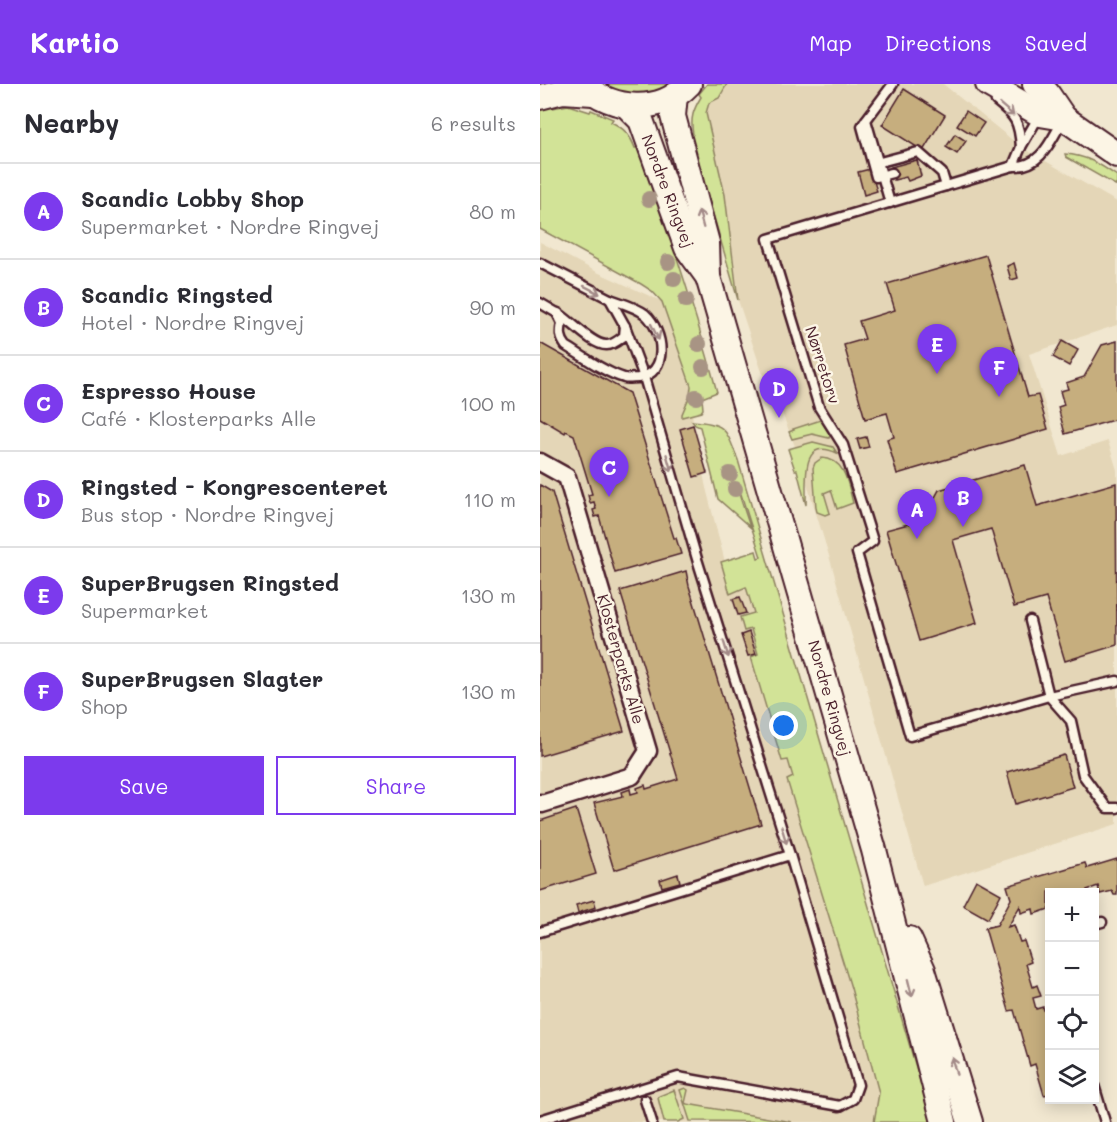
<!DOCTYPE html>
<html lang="en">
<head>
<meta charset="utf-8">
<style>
  body { margin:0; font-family:Mali,sans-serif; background:#f2f2f3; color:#2b2b33 }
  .controls { position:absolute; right:18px; bottom:18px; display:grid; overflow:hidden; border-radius:0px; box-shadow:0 3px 15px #0003 }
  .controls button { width:54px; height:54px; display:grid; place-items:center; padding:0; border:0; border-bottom:2px solid #e1e1e2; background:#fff; color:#2b2b33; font:30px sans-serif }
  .you { position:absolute; left:244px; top:642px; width:21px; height:21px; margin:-15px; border:4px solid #fff; border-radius:50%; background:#1a73e8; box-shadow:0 0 0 9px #1a73e833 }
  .badge { display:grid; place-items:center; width:39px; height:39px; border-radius:50%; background:#7c3aed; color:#fff; font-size:20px; font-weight:700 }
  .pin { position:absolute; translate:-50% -50px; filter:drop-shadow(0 2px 3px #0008) }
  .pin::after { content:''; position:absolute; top:32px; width:21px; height:18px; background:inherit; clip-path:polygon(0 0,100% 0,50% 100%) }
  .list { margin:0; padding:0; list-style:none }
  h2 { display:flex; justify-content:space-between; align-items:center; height:78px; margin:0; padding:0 24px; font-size:26px }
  h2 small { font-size:20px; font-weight:400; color:#7c7c81 }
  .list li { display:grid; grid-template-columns:39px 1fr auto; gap:18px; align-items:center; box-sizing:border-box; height:96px; padding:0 24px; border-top:2px solid #e1e1e2 }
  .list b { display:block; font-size:22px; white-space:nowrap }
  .list p { margin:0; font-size:20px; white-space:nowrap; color:#7c7c81 }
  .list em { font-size:20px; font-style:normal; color:#7c7c81 }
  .actions { display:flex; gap:12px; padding:18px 24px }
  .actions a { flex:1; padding:14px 0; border:2px solid #7c3aed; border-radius:0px; text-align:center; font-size:21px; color:#7c3aed }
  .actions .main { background:#7c3aed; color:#fff }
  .icon { flex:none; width:33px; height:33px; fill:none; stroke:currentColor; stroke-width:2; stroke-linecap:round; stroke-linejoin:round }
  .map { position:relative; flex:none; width:577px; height:1038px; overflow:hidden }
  header { display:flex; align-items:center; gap:36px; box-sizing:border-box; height:84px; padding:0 30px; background:#7c3aed; color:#fff }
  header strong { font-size:28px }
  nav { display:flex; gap:33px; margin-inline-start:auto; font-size:21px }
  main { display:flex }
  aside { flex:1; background:#fff }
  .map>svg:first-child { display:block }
  .built { fill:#e4d6b7 }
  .green { fill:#d2e397; stroke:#8e8161; stroke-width:1.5 }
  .building { fill:#c6ae7e; stroke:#4a1f2b; stroke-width:1.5 }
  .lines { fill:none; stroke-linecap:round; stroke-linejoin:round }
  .lane-casing { stroke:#4a1f2b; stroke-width:13 }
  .street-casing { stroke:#4a1f2b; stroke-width:21 }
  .secondary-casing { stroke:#4a1f2b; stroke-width:28 }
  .lane { stroke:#fcf5e5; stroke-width:8 }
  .street { stroke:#fcf5e5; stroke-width:16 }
  .secondary { stroke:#fcf5e5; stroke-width:24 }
  .tree { fill:#a89484 }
  .oneway { stroke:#a38a88 }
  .labels { text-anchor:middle; stroke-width:5; stroke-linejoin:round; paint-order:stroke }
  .street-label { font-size:16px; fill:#4a1f2b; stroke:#fcf5e5 }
</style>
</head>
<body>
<header>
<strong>Kartio</strong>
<nav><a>Map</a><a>Directions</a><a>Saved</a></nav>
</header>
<main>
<aside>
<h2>Nearby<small>6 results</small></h2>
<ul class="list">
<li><span class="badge">A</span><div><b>Scandic Lobby Shop</b><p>Supermarket · Nordre Ringvej</p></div><em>80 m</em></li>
<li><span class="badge">B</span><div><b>Scandic Ringsted</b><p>Hotel · Nordre Ringvej</p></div><em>90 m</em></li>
<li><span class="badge">C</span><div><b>Espresso House</b><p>Café · Klosterparks Alle</p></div><em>100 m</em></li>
<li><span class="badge">D</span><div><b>Ringsted - Kongrescenteret</b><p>Bus stop · Nordre Ringvej</p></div><em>110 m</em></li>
<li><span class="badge">E</span><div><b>SuperBrugsen Ringsted</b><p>Supermarket</p></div><em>130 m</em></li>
<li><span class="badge">F</span><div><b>SuperBrugsen Slagter</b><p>Shop</p></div><em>130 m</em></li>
</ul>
<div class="actions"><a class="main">Save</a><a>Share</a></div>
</aside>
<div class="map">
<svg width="577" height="1038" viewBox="0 0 577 1038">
  <rect width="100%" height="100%" fill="#f1e7d0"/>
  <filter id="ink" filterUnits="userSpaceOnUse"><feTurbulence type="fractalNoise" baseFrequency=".0167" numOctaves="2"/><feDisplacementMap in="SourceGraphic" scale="12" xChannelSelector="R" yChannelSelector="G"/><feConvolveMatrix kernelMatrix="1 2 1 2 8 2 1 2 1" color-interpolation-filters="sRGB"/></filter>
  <g filter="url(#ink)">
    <g class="built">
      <path d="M187 0H403L481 63 577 118V241L489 270 521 372 568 357 577 386V740L383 802 290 475 258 370 242 329 236 323 221 285 198 216 185 111 166 29 169 19 179 14Z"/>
      <path d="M0 158 57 188 123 218 151 302 153 341 166 404 193 509 206 503 360 1038H0Z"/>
    </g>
    <g class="green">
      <path d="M58 0H131C102 15 87 14 58 0Z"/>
      <path d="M167 0H187L179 14 169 19 166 29 185 111 198 216 150 51 153 50C150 35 153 26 161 13L159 10Z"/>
      <path d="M11 20 13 24 28 21 50 28 51 26 73 35 71 38C84 44 90 51 95 64L98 63C128 143 155 225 177 308L162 314 163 325 161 328 142 333V330L150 311 151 302 122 218 112 207 101 200 0 145V23Z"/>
      <path d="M525 70C546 71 561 81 577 92V102L526 73Z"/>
      <path d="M281 336 290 351 289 354 272 350 252 355 249 348 254 346 253 345Z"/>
      <path d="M152 337C187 339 186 346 198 376L392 1038H334L339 1009 311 904 247 696 253 693 248 676 242 677 211 573 218 570 211 545 204 547 200 533 214 529 206 503 190 510 181 478 216 467 218 474 221 473 201 410H199L210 443 178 415 160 343 155 341Z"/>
      <path d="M273 358 293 363 297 369C259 351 267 401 266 421L257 386H255L248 365Z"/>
      <path d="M282 374C306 375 308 401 313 419L297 425 291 406 284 409 290 429 285 431 277 428 276 424 273 384 275 379Z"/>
      <path d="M145 1004 148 1006 145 1019 147 1020 252 1038 150 1037 140 1006Z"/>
      <path d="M134 1006 144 1035 138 1038H124L118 1014 119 1012Z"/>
    </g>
    <g class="building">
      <path d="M364 5 405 31 383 67 342 41Z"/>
      <path d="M426 27 444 39 435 52 417 41Z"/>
      <path d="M415 50 426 57 417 70 406 63Z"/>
      <path d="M377 76 381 92 368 97 366 93 354 96 351 83Z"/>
      <path d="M330 85 337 107 324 111 318 88Z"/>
      <path d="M446 171 488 313 498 311 508 345 357 390 347 355 354 353 347 329 325 335 304 261 325 255 319 237 355 226 347 200Z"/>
      <path d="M474 179 478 194 471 196 467 182Z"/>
      <path d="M522 257 538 266 529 282 513 273Z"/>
      <path d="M577 257V335L525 350 518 323 524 321 520 307 528 305 526 299 544 293 562 261Z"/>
      <path d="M0 259 89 309 134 454H136L141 470 75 489 59 432 55 433 53 426 56 425 54 418 50 419 48 411 52 410 34 351 26 347 25 349 0 334Z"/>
      <path d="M153 341 167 389 154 393 140 345Z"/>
      <path d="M326 353 329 363 320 365 317 355Z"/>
      <path d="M485 381 497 422 576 399 577 561 525 577 506 514 474 523 451 445 413 456 437 539 379 557 346 446 383 436 399 406Z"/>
      <path d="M0 401 12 408 84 647 0 672Z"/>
      <path d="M146 487 149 502 221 740 74 786 54 719 83 712 82 708 90 705 91 710 98 708 97 704 105 701 106 705 138 695 80 507Z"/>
      <path d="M200 513 206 529 198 531 193 515Z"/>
      <path d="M209 548 216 570 208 572 201 551Z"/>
      <path d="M524 671 533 703 476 720 467 688Z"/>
      <path d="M36 725 56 790 0 807V737Z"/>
      <path d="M577 775V811H574L572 807 560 810 558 802 547 806 548 808H509V825L494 830 493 825 481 829 480 822 468 843 474 841 480 858 484 857 491 878 486 880 493 903 497 901 501 912 493 914 496 925 503 923 507 935 509 934V1013V1010L504 1011 495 980 490 982 474 926 469 927 445 844 457 841 471 815 467 802 545 779 547 784Z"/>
      <path d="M138 790 140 798 122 803 120 796Z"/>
      <path d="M436 796 461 810 448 835 423 821Z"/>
      <path d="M54 816 56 823 38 829 36 821Z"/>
    </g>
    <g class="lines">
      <defs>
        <g id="lane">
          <path d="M456 17C476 33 479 37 481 63"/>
          <path d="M326 36 322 42 336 93 352 89"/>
          <path d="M523 36C511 56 501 84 473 82L228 155 279 323 303 361 333 457 317 469 370 652 509 612 577 597"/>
          <path d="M340 78 378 68 402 89 406 102"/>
          <path d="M473 82 481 63 499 32"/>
          <path d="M350 119 326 36 353 0"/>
          <path d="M0 179 70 215 85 242 104 293 157 475 250 771 318 1001 313 1015 300 1022 138 993 0 1036"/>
          <path d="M0 219 17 229 22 239C20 249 20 254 26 262 44 273 64 288 84 294 88 295 93 294 98 294 130 289 124 247 105 230 96 223 81 219 70 215"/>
          <path d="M18 229C31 237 53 262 67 261 74 261 80 255 84 252L85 242"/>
          <path d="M490 537 509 612 531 637 543 691 567 724H577"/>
          <path d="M554 840 562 838"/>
          <path d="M0 848 250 771"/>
          <path d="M554 1001 565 1038"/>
          <path d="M105 1016 112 1038"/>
        </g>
        <path id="street" d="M0 378 27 393 108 667 92 692 2 720 0 719"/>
        <g id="secondary">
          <path d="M43 0C72 27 120 31 149 0"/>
          <path d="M448 0 500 30 524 34"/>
          <path d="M495 0 507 9 524 34 577 71"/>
          <path d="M135 11 133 32 167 159 168 193 334 766 404 1038"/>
          <path d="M0 13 23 7 53 9"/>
          <path d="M87 22 101 36 147 164 168 193"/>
          <path d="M369 855 383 886 430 1038"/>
        </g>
      </defs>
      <use href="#lane" class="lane-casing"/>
      <use href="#street" class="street-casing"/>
      <use href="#secondary" class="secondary-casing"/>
      <use href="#lane" class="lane"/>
      <use href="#street" class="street"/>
      <use href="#secondary" class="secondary"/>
    </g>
    <g class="tree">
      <circle cx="109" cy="115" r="8"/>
      <circle cx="128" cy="178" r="8"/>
      <circle cx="134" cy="195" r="8"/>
      <circle cx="146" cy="216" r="8"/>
      <circle cx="159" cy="260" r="8"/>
      <circle cx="163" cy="283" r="8"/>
      <circle cx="156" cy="313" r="8"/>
      <circle cx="190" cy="390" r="8"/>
      <circle cx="195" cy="405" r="8"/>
    </g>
    <defs><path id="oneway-shaft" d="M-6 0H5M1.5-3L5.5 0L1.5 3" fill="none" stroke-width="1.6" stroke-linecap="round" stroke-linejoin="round" transform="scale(1.5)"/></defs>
    <g class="oneway">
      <use href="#oneway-shaft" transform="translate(467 26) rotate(41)"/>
      <use href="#oneway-shaft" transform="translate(161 135) rotate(-105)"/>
      <use href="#oneway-shaft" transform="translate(52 206) rotate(27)"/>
      <use href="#oneway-shaft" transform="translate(115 248) rotate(64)"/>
      <use href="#oneway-shaft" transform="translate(129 379) rotate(74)"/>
      <use href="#oneway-shaft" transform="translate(186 565) rotate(73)"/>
      <use href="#oneway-shaft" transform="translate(244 751) rotate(73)"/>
      <use href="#oneway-shaft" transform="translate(370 904) rotate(76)"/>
      <use href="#oneway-shaft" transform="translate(414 982) rotate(-106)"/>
    </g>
  </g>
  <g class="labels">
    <g class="street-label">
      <text transform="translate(128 107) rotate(69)" y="6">Nordre Ringvej</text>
      <text transform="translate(283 281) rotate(72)" y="6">Nørretorv</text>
      <text transform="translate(81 575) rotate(74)" y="6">Klosterparks Alle</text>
      <text transform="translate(290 614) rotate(74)" y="6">Nordre Ringvej</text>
    </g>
  </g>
</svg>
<div class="controls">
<button>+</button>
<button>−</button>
<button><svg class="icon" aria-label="locate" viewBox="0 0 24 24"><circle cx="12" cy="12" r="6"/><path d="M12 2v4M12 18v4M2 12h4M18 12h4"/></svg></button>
<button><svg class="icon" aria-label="layers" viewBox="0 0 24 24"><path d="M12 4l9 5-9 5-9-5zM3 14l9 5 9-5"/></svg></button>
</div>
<div class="you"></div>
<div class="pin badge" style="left:377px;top:455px">A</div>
<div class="pin badge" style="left:423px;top:443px">B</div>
<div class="pin badge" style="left:69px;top:413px">C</div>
<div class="pin badge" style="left:239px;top:334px">D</div>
<div class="pin badge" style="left:397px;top:290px">E</div>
<div class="pin badge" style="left:459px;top:313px">F</div>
</div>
</main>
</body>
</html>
